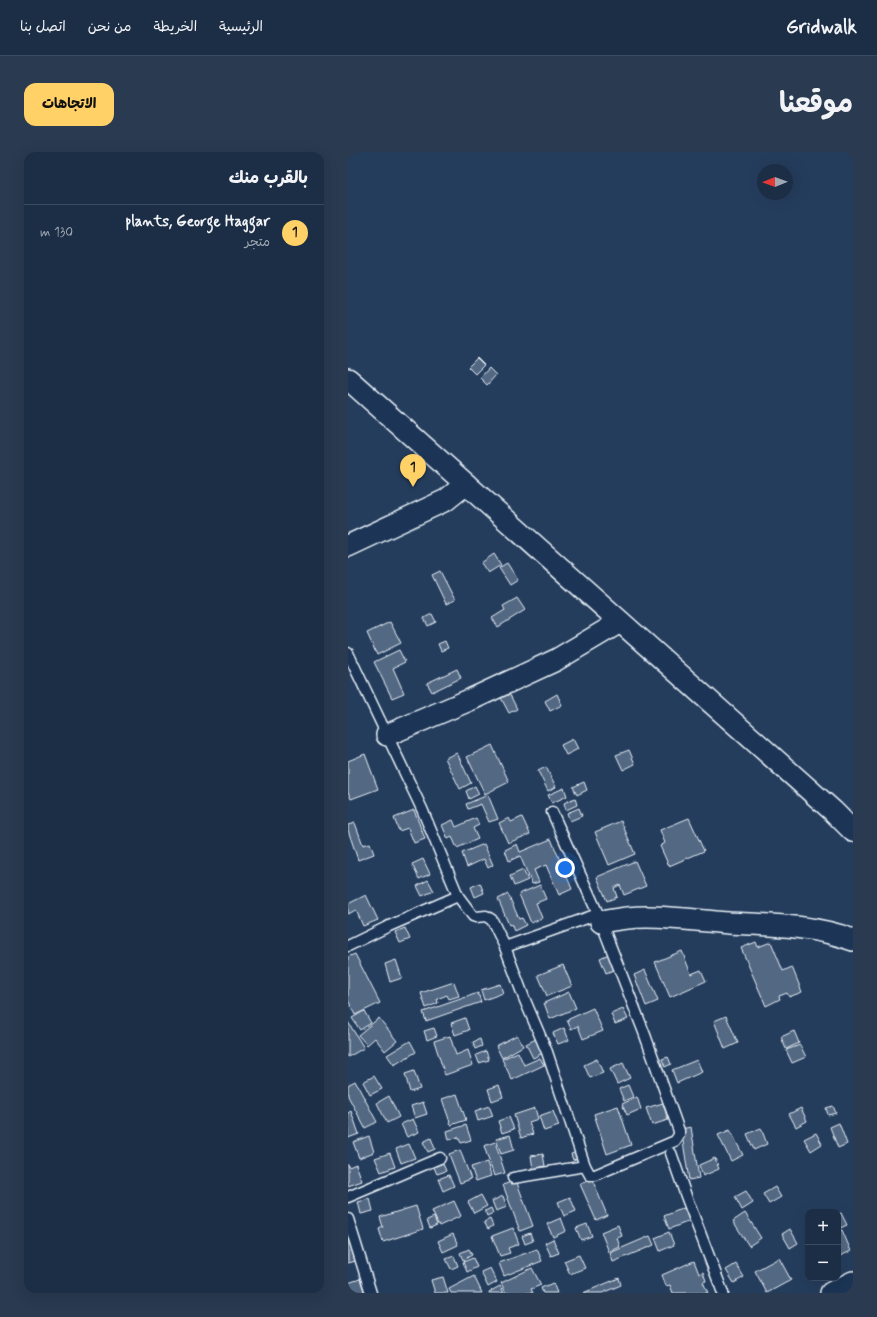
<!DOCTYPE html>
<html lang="ar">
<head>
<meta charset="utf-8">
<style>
  body { margin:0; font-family:Mynerve,"Playpen Sans Arabic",sans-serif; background:#293a51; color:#f1f3f6; direction:rtl }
  .controls { position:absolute; right:12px; bottom:12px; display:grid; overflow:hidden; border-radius:8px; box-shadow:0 4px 16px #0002 }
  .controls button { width:36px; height:36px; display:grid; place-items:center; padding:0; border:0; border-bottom:1px solid #3a4a5f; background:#1c2e46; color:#f1f3f6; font:20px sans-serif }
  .compass { position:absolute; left:409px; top:12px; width:36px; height:36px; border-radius:50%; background:#1c2e46; box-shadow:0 4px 16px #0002; rotate:269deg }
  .you { position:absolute; left:217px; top:716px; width:14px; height:14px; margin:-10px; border:3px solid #fff; border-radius:50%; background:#1a73e8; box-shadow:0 0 0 6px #1a73e833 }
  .badge { display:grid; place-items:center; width:26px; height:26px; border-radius:50%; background:#ffd166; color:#111; font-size:13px; font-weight:700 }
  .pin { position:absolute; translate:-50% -33px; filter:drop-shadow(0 1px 2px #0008) }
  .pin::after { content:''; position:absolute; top:21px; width:14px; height:12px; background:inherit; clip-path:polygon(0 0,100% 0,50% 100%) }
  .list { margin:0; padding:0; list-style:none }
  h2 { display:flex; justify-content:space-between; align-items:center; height:52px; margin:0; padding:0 16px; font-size:17px }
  h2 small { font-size:13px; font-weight:400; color:#a0a8b3 }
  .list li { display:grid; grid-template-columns:26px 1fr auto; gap:12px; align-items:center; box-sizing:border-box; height:56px; padding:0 16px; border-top:1px solid #3a4a5f }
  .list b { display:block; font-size:15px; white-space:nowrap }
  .list p { margin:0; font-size:13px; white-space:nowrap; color:#a0a8b3 }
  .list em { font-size:13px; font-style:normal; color:#a0a8b3 }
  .map { position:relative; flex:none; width:505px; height:1141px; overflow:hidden; direction:ltr; border-radius:12px }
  header { display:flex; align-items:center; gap:24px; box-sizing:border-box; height:56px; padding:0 20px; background:#1c2e46; border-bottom:1px solid #3a4a5f }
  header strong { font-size:19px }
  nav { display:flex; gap:22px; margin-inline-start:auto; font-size:14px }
  .intro { display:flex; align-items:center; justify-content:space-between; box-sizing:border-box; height:96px; padding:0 24px }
  h1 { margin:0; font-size:28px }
  .button { padding:10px 18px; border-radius:12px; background:#ffd166; color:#111; font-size:14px; font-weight:700 }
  main { display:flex; gap:24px; padding:0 24px }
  aside { flex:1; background:#1c2e46; border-radius:12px; box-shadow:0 4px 16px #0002 }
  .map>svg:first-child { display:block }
  .building { fill:#536782; stroke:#e8f1f8 }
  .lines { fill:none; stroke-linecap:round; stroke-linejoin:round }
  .lane-casing { stroke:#e8f1f8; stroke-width:13 }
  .street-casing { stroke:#e8f1f8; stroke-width:24 }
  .lane { stroke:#1d3557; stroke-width:10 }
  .street { stroke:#1d3557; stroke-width:21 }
</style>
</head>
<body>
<header>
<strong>Gridwalk</strong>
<nav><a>الرئيسية</a><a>الخريطة</a><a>من نحن</a><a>اتصل بنا</a></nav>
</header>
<div class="intro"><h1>موقعنا</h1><a class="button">الاتجاهات</a></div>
<main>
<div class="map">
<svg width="505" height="1141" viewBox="0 0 505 1141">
  <rect width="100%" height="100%" fill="#253d5d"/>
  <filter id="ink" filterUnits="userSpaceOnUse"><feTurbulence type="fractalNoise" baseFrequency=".025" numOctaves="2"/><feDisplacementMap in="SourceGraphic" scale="8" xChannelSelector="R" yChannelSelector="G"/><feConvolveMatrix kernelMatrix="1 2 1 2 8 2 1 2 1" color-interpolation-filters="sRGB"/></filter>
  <g filter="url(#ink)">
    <g class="building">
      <path d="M129 206 136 213 127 222 120 215Z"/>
      <path d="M141 216 148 223 139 233 132 226Z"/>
      <path d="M146 402 153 413 140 421 133 411Z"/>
      <path d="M159 411 170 428 162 433 151 416Z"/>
      <path d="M92 419 107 448 98 452 84 423Z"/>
      <path d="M169 446 177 458 150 475 144 466 157 458 155 454Z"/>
      <path d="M84 462 88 470 80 474 76 466Z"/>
      <path d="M42 470 53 491 29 503 19 481Z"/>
      <path d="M97 489 100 496 93 499 90 492Z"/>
      <path d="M51 498 57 510 45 516 56 541 44 546 26 510Z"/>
      <path d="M109 517 113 526 84 540 79 531Z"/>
      <path d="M160 539 169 557 161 561 151 542Z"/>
      <path d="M209 542 214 553 202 559 197 549Z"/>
      <path d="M225 587 230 597 218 603 213 593Z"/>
      <path d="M144 593 161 630 137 642 119 605Z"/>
      <path d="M281 598 287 612 275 618 268 603Z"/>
      <path d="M109 601 123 631 112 637 97 606Z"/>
      <path d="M17 602 30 637 3 647 0 640V609Z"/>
      <path d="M198 615 208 635 200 639 190 619Z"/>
      <path d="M236 630 239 638 229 643 225 635Z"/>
      <path d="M127 634 131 642 121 647 118 639Z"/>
      <path d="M216 636 219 644 204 651 200 643Z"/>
      <path d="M140 643 150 667 141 670 133 652 120 657 118 652Z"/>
      <path d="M227 646 229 653 218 658 216 651Z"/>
      <path d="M231 656 234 664 222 669 219 661Z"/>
      <path d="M66 658 77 687 66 691 60 676 51 679 46 666Z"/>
      <path d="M174 665 182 682 160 691 151 671 161 666 163 670Z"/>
      <path d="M128 666 131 673 125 676 130 687 109 696 104 685 100 687 94 673 105 668 108 675Z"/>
      <path d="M341 666 356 699 321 714 312 694 317 691 312 678Z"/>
      <path d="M273 669 287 702 261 713 247 680Z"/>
      <path d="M7 671 15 693 22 691 26 702 10 708 0 678V673Z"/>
      <path d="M203 687 224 737 211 743 198 713 186 718 191 730 184 732 172 704 161 709 157 698 169 692 172 700Z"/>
      <path d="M136 692 145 713 140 716 136 707 119 715 114 701Z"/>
      <path d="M75 707 82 722 71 727 64 712Z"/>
      <path d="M287 709 298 734 276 743 272 733 266 736 269 745 259 749 249 725Z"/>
      <path d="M175 718 180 728 166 734 162 724Z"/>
      <path d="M80 728 86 739 74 744 69 734Z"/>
      <path d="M132 731 136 741 127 745 123 735Z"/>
      <path d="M192 733 198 747 188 751 194 766 183 771 171 742Z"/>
      <path d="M160 742 171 767 174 766 178 773 166 779 163 772 161 773 150 747Z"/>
      <path d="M18 743 30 768 15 774 8 758 0 762V752Z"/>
      <path d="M57 776 62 787 52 791 47 780Z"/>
      <path d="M408 790 410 795 423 790 435 819 444 815 454 840 441 845 439 841 431 844 432 847 418 854 393 796Z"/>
      <path d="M334 799 343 822 353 818 358 829 322 845 307 810Z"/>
      <path d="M7 802 32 851 7 863 0 848V805Z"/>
      <path d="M261 802 268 817 258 821 252 806Z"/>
      <path d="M48 808 54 826 42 830 37 812Z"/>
      <path d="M215 813 224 834 199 844 190 823Z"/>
      <path d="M297 818 310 849 298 854 286 823Z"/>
      <path d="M106 830 111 844 101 847 99 843 89 847 90 851 78 856 73 841Z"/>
      <path d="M152 832 155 841 136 848 133 838Z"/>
      <path d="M221 840 228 856 202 867 196 851Z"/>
      <path d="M130 841 133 850 78 869 75 860Z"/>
      <path d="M245 856 255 879 235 887 230 874 223 877 219 868Z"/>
      <path d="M275 857 280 867 267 872 263 862Z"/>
      <path d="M16 859 23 871 12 878 4 866Z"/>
      <path d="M378 864 390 891 377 897 366 869Z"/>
      <path d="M31 866 49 889 37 899 27 886 19 893 10 883Z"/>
      <path d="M117 866 121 878 107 883 103 871Z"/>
      <path d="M0 870 16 896 0 905Z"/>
      <path d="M86 876 89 884 79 888 76 879Z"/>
      <path d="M216 876 221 888 210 892 205 881Z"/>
      <path d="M446 879 451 891 438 897 433 885Z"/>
      <path d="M169 883 175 894 154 906 148 894Z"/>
      <path d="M102 884 108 903 120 898 125 913 97 923 86 889Z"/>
      <path d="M190 886 197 900 185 906 178 892Z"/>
      <path d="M132 887 134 894 127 897 125 890Z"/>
      <path d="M62 889 68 900 46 913 39 903Z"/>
      <path d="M452 893 458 905 444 911 438 898Z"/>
      <path d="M138 899 141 908 131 911 128 903Z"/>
      <path d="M170 900 176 913 192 906 196 913 164 928 154 907Z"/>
      <path d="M320 905 323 912 317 915 314 907Z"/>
      <path d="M249 907 255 921 242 926 236 913Z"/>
      <path d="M349 908 354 920 329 931 324 918Z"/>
      <path d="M275 911 282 926 269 932 262 917Z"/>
      <path d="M66 919 72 937 62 940 57 922Z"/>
      <path d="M26 924 34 937 22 943 15 930Z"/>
      <path d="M7 929 29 970 17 976 0 944V933Z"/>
      <path d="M151 933 155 945 144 949 140 937Z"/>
      <path d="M280 933 285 945 276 949 271 937Z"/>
      <path d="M109 942 118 968 103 973 94 947Z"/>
      <path d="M41 944 51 965 39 971 29 951Z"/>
      <path d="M289 945 293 957 279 963 274 952Z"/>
      <path d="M75 950 79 962 67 966 63 954Z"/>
      <path d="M315 951 320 968 304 973 298 956Z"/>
      <path d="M141 954 145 964 130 969 127 959Z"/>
      <path d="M270 954 283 993 259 1002 246 962Z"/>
      <path d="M485 954 488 961 480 963 478 956Z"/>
      <path d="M187 956 190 967 181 970 185 982 173 986 166 963Z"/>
      <path d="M453 956 459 969 448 975 441 962Z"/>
      <path d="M3 959 11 982 0 986V961Z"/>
      <path d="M205 959 211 974 196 979 191 964Z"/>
      <path d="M161 965 166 977 154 981 150 969Z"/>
      <path d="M65 967 71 980 59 985 53 972Z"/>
      <path d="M491 971 499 992 490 996 482 975Z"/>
      <path d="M118 973 123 988 113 991 110 985 101 988 99 979Z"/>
      <path d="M343 975 351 1026 341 1028 333 977Z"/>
      <path d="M413 976 419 992 406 998 399 982Z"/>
      <path d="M382 978 395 1003 383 1009 370 983Z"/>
      <path d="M468 981 474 992 463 999 456 987Z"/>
      <path d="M162 983 166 998 153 1002 148 987Z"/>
      <path d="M21 984 26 1000 11 1006 5 990Z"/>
      <path d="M83 986 87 997 80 1000 75 990Z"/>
      <path d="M147 990 157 1021 146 1024 136 994Z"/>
      <path d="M61 992 67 1006 53 1011 48 997Z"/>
      <path d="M112 998 123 1027 112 1031 101 1002Z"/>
      <path d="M229 1000 231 1006 225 1008 223 1002Z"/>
      <path d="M42 1001 47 1015 33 1020 27 1006Z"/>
      <path d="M195 1002 197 1014 185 1017 183 1004Z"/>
      <path d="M367 1006 371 1017 355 1024 351 1013Z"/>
      <path d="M93 1007 98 1019 89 1022 84 1011Z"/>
      <path d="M139 1010 143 1024 128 1029 123 1015Z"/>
      <path d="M0 1012 1 1015 8 1012 14 1029 0 1034Z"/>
      <path d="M101 1023 106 1034 95 1039 90 1027Z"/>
      <path d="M244 1027 259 1063 248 1068 232 1032Z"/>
      <path d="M168 1028 185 1074 172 1079 155 1033Z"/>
      <path d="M427 1035 433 1045 421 1052 415 1042Z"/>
      <path d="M398 1039 405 1051 394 1058 387 1045Z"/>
      <path d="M133 1043 139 1054 126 1061 120 1050Z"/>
      <path d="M155 1044 159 1055 148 1059 144 1049Z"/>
      <path d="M222 1045 228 1059 216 1064 210 1050Z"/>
      <path d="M22 1047 25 1059 13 1062 10 1050Z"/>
      <path d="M106 1049 113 1064 91 1074 84 1059Z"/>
      <path d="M68 1054 75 1077 35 1090 31 1077 35 1075 32 1065Z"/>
      <path d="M143 1056 145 1061 139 1064 137 1059Z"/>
      <path d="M336 1056 342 1069 321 1077 316 1064Z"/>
      <path d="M397 1061 413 1086 401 1094 385 1069Z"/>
      <path d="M493 1061 499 1073 490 1077V1062Z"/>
      <path d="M86 1065 89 1073 82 1076 79 1068Z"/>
      <path d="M213 1066 218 1079 205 1085 199 1072Z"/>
      <path d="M142 1067 145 1074 140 1077 136 1070Z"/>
      <path d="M239 1072 244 1084 233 1088 228 1076Z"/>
      <path d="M270 1073 274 1084 269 1086 272 1095 261 1100 253 1080Z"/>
      <path d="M165 1076 171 1092 160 1096 162 1101 152 1104 144 1084Z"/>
      <path d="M442 1077 450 1091 442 1096 434 1082Z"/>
      <path d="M0 1078 12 1108 0 1111Z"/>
      <path d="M494 1078 503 1099 490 1105V1079Z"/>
      <path d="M321 1080 326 1093 312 1099 307 1086Z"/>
      <path d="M182 1081 185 1089 177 1092 174 1084Z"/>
      <path d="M105 1082 110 1093 95 1100 90 1089Z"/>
      <path d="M302 1084 306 1093 265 1110 262 1101Z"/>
      <path d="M205 1087 211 1101 203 1104 197 1091Z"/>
      <path d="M121 1097 124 1103 115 1108 112 1101Z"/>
      <path d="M189 1097 194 1109 156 1124 151 1111Z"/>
      <path d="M231 1103 237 1116 222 1122 216 1109Z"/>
      <path d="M106 1104 110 1114 103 1117 98 1107Z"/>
      <path d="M125 1106 129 1115 119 1120 115 1110Z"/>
      <path d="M431 1106 443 1128 419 1141 407 1119Z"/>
      <path d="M346 1109 351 1122 355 1120 358 1129 355 1130 360 1141H325L322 1133 318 1134 314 1123Z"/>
      <path d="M388 1112 396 1125 386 1131 378 1118Z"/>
      <path d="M142 1116 149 1130 140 1135 133 1120Z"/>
      <path d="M184 1116 193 1133 183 1137 185 1141H158L153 1131Z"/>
      <path d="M126 1124 134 1141H103L101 1137Z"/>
      <path d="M95 1125 100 1141H87L83 1128Z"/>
      <path d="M271 1126 273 1133 254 1141H235Z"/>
      <path d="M12 1127 17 1141H0V1131Z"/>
      <path d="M205 1131 209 1141H195L193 1136Z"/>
      <path d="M152 1134 156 1141H141V1140Z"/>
    </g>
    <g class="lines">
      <defs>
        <g id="lane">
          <path d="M0 501 74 657 110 744 125 764 128 765 138 764 144 768 157 795 250 762"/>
          <path d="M204 660 250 762 297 883 331 979V983L327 989 247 1023H242L237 1014"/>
          <path d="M0 794 41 774 110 744"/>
          <path d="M157 795 176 846 199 900 237 1014 165 1026"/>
          <path d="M323 1001 338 1044 375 1141"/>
          <path d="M0 1045 92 1006"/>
          <path d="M0 1067 23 1141"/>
        </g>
        <g id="street">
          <path d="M0 227 485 659 505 679"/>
          <path d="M0 394 98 348 118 332"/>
          <path d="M39 583 124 547 208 508 272 470"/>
          <path d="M253 770C268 767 283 765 299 765 326 765 354 769 381 771 422 773 466 773 505 788"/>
          <path d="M483 1141 505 1130"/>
        </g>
      </defs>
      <use href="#lane" class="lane-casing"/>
      <use href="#street" class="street-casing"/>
      <use href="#lane" class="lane"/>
      <use href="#street" class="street"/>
    </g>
  </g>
</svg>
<div class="controls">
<button>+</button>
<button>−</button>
</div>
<svg class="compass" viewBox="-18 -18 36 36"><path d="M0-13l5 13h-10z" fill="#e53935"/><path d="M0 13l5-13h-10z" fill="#a0a8b3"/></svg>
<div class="you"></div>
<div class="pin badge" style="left:65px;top:335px">1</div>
</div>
<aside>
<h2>بالقرب منك<small></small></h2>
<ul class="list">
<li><span class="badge">1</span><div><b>plants, George Haggar</b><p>متجر</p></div><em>130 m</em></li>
</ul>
</aside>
</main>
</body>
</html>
